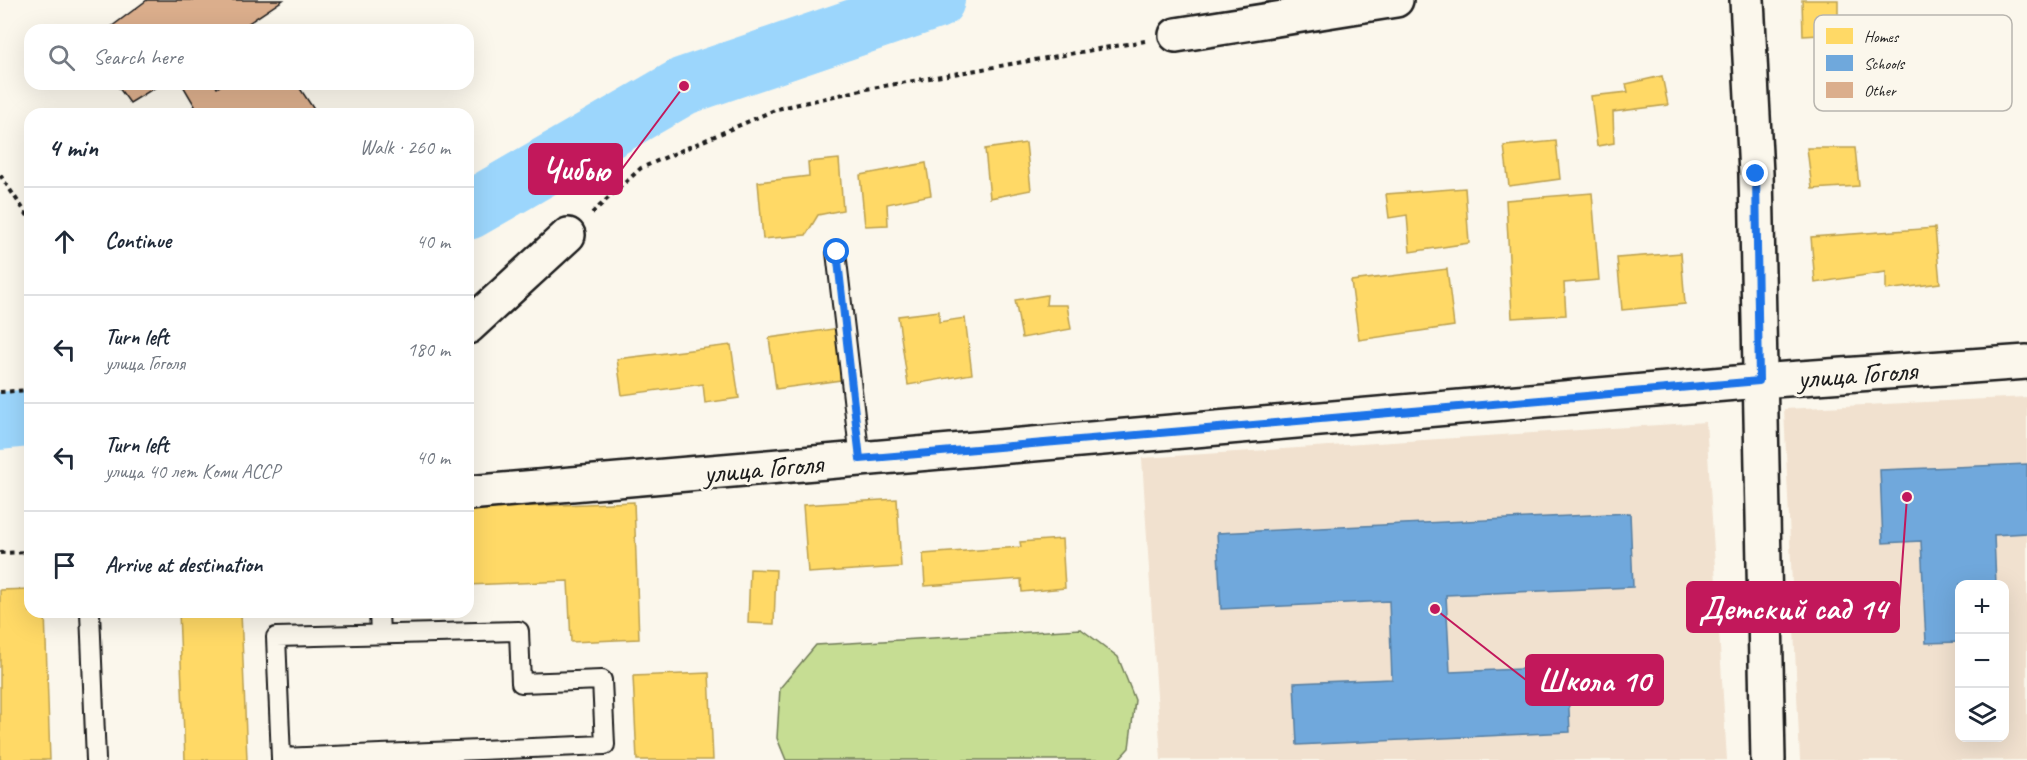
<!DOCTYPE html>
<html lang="en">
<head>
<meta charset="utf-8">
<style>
  body { margin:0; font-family:Caveat,sans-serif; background:#f2f2f3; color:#1f2937 }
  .controls { position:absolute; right:18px; bottom:18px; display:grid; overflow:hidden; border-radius:12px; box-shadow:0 6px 24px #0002 }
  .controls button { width:54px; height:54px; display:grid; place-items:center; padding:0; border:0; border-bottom:2px solid #e0e1e3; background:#fff; color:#1f2937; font:30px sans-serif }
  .stop { position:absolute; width:18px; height:18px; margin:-14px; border:4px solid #1a73e8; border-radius:50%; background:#fff }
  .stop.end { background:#1a73e8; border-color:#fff; box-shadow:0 2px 6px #0008 }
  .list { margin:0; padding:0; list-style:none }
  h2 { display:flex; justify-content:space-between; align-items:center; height:78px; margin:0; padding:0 24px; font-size:26px }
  h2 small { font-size:20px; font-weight:400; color:#747a83 }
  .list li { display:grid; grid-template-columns:39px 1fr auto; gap:18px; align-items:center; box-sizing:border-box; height:108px; padding:0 24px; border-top:2px solid #e0e1e3 }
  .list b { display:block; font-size:22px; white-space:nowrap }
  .list p { margin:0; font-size:20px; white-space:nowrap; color:#747a83 }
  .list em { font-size:20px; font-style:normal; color:#747a83 }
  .icon { flex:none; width:33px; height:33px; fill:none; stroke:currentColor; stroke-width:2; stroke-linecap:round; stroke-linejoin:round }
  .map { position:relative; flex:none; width:2027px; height:760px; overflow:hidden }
  .search { position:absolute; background:#fff; box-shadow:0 6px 24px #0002; left:24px; top:24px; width:450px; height:66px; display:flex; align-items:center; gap:15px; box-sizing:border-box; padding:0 21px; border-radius:18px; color:#747a83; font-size:22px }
  .panel { position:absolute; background:#fff; box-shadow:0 6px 24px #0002; left:24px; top:108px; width:450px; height:510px; border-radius:18px }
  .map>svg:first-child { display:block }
  .built { fill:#f1e1cf; fill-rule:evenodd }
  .green { fill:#c6dd93; stroke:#717c58; stroke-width:1.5 }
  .homes { fill:#ffd966; stroke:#bba050; stroke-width:1.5 }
  .schools { fill:#6fa8dc; stroke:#567ea2; stroke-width:1.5 }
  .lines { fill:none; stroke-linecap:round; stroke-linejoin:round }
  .river { stroke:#9cd6fc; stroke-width:58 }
  .building { fill:#dbae8c; stroke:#1c1c1c; stroke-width:1.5 }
  .service-casing { stroke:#1c1c1c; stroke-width:22 }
  .minor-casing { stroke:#1c1c1c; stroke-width:38 }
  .path { stroke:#1c1c1c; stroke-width:4; stroke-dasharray:4.5 4.5; stroke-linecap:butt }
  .service { stroke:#fbf7ec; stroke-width:18 }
  .minor { stroke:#fbf7ec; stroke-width:33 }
  .route { stroke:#1a73e8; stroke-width:8 }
  .labels { text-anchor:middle; stroke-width:6; stroke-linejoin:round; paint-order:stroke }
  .street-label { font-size:30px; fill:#1c1c1c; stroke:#fbf7ec }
  .key { fill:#fbf7ec; stroke:#b8b5ae; stroke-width:1.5 }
  .key-label { font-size:16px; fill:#1c1c1c }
  .leader { fill:none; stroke:#c2185b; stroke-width:2 }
  .callout-dot { fill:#c2185b; stroke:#fbf7ec; stroke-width:2 }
  .callout { fill:#c2185b; stroke:#c2185b; stroke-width:2 }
  .callout-label { font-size:32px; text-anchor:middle; font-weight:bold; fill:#fff }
</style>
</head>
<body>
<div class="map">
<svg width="2027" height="760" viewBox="0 0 2027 760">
  <rect width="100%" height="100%" fill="#fbf7ec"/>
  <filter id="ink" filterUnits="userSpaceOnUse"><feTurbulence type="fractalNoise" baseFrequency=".0167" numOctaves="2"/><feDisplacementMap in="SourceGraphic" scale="12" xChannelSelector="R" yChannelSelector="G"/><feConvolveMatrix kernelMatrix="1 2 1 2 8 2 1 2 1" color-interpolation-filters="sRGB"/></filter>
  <g filter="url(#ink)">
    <g class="built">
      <path d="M2027 397V760H1800L1784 409ZM1960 584H2004V738H1960Z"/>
      <path d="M1706 422 1727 760H1161L1142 458Z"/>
    </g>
    <path class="green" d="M1081 629 1118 657 1135 700 1129 748 1118 760H786L777 738 780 688 816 645Z"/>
    <g class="homes">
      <path d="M1802 0H1838V34L1803 36Z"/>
      <path d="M1662 76 1668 105 1613 112 1614 143 1597 146 1591 96 1628 92 1626 84Z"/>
      <path d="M1556 141 1560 179 1509 186 1504 146Z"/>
      <path d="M1026 143 1031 190 990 198 985 149Z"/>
      <path d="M1807 148H1855L1859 186 1812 189Z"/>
      <path d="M839 159 843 210 818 215 806 235 763 239 758 182 809 176 808 162Z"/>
      <path d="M926 163 931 195 887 204 888 225 865 226 860 175Z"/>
      <path d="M1465 188 1469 243 1410 252 1407 215 1389 218 1386 194Z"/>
      <path d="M1592 193 1599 280 1564 283 1566 315 1512 318 1506 200Z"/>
      <path d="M1935 228 1940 283 1886 290V272L1815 283 1811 237Z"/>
      <path d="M1681 253 1685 304 1622 310 1617 258Z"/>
      <path d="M1447 269 1454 326 1359 340 1351 281Z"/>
      <path d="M1047 295 1046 305H1067L1071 329 1022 338 1015 300Z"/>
      <path d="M939 311V322L965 318 972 374 908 385 898 316Z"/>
      <path d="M840 328 848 379 776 389 769 338Z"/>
      <path d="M731 345 739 398 705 403 703 384 622 395 617 359Z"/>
      <path d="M897 499 901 567 808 573 803 505Z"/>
      <path d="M634 502 639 639 571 642 568 581 468 585V509Z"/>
      <path d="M1062 539 1065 588 1022 592 1021 579 925 586 923 554 1021 547 1020 542Z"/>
      <path d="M750 569 776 570 774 624 748 623Z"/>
      <path d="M30 589V612H45L50 760H0V590Z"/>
      <path d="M179 612H241L247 760H185Z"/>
      <path d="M709 673 713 760H637L633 676Z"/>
    </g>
    <g class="schools">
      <path d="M2027 464V533L1994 535 1996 584H1960V642L1926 643 1921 541 1883 543 1880 470Z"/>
      <path d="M1630 513 1633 587 1446 595 1450 672 1567 667 1570 732 1297 745 1294 683 1392 679 1389 601 1221 609 1217 533Z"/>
    </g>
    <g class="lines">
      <g class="river">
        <path d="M468 211 684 86 936 0"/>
        <path d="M0 421 30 418"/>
      </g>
    </g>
    <g class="building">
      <path d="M147 0H283L238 30H107Z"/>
      <path d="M116 84H161L130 103Z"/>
      <path d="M182 84H215L217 88 223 84H297L317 114H185L195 106Z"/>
    </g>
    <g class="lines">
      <defs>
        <g id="service">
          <path d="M836 252 860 459"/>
          <path d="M90 612 96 760"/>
          <path d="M379 612 380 634"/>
          <path d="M281 758 605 745 602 680 521 683 519 631 276 637 281 758V760"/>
        </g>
        <g id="minor">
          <path d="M1747 0 1756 174 1768 760"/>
          <path d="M1176 35 1396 0"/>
          <path d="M468 327 568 235"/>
          <path d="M468 493 1759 381 2027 362"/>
        </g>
      </defs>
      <use href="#service" class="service-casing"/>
      <use href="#minor" class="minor-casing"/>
      <g class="path">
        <path d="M0 175 30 219"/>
        <path d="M592 213 641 168 777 109 866 89 1145 41"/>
        <path d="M0 392 30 390"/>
        <path d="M0 553 30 552"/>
      </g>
      <use href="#service" class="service"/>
      <use href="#minor" class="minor"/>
    </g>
  </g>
  <g class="lines" filter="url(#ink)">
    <path class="route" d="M837 252 860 459 1759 381 1756 174"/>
  </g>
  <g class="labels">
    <g class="street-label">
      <text transform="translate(1857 374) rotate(-4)" y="10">улица Гоголя</text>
      <text transform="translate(763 468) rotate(-5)" y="10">улица Гоголя</text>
    </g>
  </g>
  <rect x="1814" y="15" width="198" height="96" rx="9" class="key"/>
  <rect x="1826" y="28" width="27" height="16" fill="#ffd966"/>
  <rect x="1826" y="55" width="27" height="16" fill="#6fa8dc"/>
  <rect x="1826" y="82" width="27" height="16" fill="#dbae8c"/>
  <g class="key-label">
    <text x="1864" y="42">Homes</text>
    <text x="1864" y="69">Schools</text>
    <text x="1864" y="96">Other</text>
  </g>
  <path class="leader" d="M684 86L622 169M1907 497L1899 607M1435 609L1526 680"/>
  <g class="callout-dot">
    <circle cx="684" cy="86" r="6"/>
    <circle cx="1907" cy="497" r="6"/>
    <circle cx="1435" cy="609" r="6"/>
  </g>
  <g class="callout">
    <rect x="529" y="144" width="93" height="50" rx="6"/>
    <rect x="1687" y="582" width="212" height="50" rx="6"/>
    <rect x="1526" y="655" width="137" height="50" rx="6"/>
  </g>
  <g class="callout-label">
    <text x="576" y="180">Чибью</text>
    <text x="1793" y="619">Детский сад 14</text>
    <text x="1594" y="691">Школа 10</text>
  </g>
</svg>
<div class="controls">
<button>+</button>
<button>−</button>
<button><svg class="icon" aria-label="layers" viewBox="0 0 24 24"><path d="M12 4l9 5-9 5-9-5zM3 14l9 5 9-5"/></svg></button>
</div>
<div class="stop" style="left:837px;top:252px"></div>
<div class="stop end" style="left:1756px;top:174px"></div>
<div class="search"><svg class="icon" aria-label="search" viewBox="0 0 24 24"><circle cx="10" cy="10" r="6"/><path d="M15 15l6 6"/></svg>Search here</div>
<section class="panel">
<h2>4 min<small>Walk · 260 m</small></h2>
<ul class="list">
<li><svg class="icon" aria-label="ahead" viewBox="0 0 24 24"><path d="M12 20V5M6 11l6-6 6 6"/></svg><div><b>Continue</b></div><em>40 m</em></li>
<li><svg class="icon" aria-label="left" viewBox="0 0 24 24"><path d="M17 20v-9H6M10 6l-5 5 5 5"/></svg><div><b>Turn left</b><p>улица Гоголя</p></div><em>180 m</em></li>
<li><svg class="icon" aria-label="left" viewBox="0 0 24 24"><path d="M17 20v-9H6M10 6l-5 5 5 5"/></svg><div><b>Turn left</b><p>улица 40 лет Коми АССР</p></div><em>40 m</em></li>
<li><svg class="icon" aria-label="arrive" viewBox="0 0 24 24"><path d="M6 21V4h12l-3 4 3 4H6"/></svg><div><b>Arrive at destination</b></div></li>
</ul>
</section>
</div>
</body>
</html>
